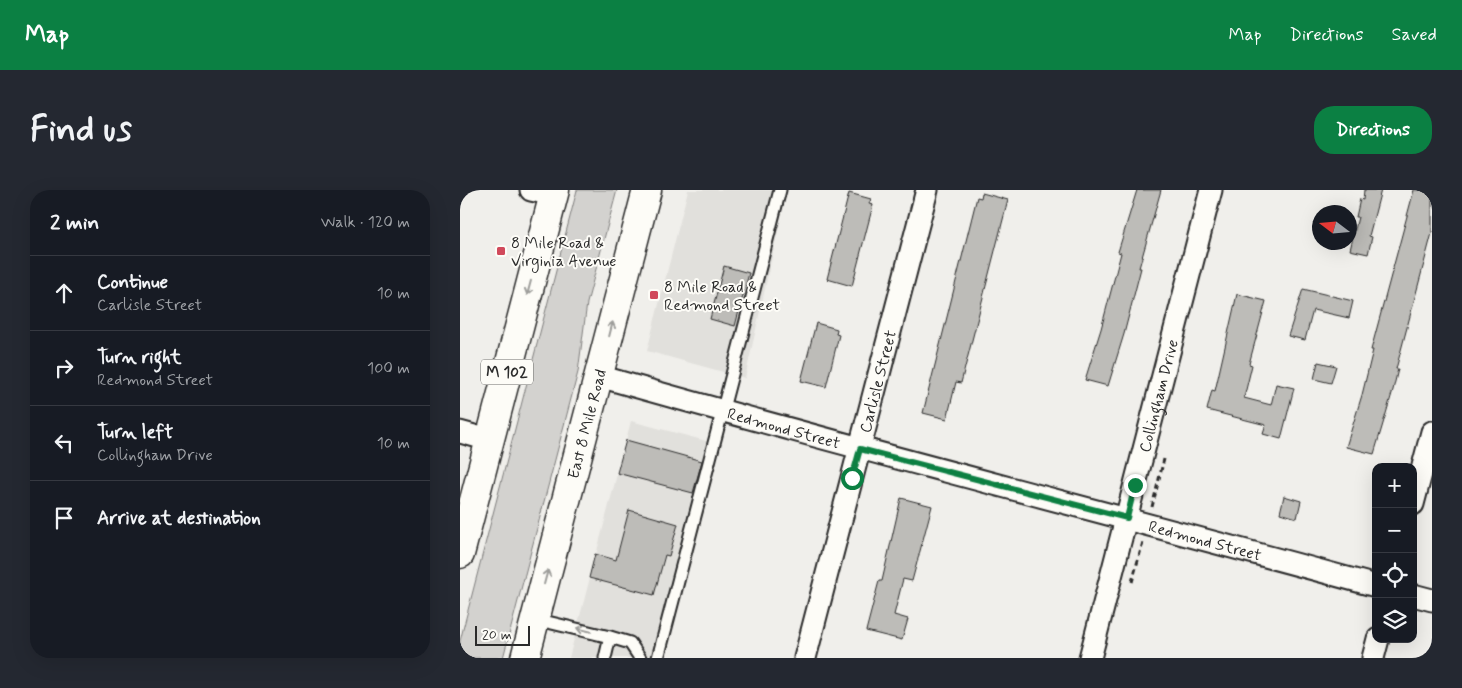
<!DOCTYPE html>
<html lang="en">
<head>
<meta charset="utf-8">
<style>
  body { margin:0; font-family:Mynerve,sans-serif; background:#242831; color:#f1f3f6 }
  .controls { position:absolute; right:15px; bottom:15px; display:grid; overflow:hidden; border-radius:10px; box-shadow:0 5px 20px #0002 }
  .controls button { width:45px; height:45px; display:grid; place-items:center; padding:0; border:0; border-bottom:1px solid #363941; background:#171b24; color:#f1f3f6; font:25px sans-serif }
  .compass { position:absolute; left:852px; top:15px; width:45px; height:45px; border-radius:50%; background:#171b24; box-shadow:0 5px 20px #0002; rotate:286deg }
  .scale { position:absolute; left:15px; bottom:12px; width:55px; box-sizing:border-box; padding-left:5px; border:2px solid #2b2b2b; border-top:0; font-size:14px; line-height:18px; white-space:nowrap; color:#2b2b2b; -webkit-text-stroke:4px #fdfcf7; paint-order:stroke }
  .stop { position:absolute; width:15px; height:15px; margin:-11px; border:4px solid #0b8043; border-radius:50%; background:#fff }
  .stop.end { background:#0b8043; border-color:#fff; box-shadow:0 1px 5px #0008 }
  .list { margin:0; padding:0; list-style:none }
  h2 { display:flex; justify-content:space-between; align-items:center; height:65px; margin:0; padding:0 20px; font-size:21px }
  h2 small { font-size:16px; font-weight:400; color:#9ea1a6 }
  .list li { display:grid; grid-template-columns:32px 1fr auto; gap:15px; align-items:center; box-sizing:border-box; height:75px; padding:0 20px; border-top:1px solid #363941 }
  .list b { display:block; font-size:19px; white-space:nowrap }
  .list p { margin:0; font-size:16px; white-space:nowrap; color:#9ea1a6 }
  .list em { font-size:16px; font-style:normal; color:#9ea1a6 }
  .icon { flex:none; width:28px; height:28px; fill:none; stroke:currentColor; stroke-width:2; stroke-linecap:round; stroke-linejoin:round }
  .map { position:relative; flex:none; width:972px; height:468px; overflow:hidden; border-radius:20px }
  header { display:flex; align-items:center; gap:30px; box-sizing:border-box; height:70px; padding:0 25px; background:#0b8043; color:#fff }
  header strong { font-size:24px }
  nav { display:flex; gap:28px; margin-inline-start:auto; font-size:18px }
  .intro { display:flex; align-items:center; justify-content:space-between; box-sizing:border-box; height:120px; padding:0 30px }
  h1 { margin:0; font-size:35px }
  .button { padding:12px 22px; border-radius:20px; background:#0b8043; color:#fff; font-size:18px; font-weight:700 }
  main { display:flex; gap:30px; padding:0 30px }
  aside { flex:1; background:#171b24; border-radius:20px; box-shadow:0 5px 20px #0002 }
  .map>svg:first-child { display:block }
  .built { fill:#e1e0dc }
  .green { fill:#d3d2cf; stroke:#7f7e7d }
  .building { fill:#bdbcb8; stroke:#2b2b2b }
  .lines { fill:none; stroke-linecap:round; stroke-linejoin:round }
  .service-casing { stroke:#2b2b2b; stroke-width:15 }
  .minor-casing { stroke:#2b2b2b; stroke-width:25 }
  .trunk-casing { stroke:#2b2b2b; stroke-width:31 }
  .path { stroke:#2b2b2b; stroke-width:3; stroke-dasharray:5 4; stroke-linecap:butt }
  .service { stroke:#fdfcf7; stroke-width:11 }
  .minor { stroke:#fdfcf7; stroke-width:21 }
  .trunk { stroke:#fdfcf7; stroke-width:28 }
  .oneway { stroke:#9e9e9b }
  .route { stroke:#0b8043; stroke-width:6 }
  .poi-dot { fill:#d1495b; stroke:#fdfcf7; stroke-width:2 }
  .labels { text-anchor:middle; stroke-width:4; stroke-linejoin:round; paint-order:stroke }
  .shield { fill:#fdfcf7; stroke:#6a6a68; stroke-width:1 }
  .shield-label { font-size:15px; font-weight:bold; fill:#2b2b2b }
  .poi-label { font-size:16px; fill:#2b2b2b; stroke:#fdfcf7; text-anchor:start }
  .street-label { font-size:16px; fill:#2b2b2b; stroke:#fdfcf7 }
</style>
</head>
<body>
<header>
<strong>Map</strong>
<nav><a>Map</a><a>Directions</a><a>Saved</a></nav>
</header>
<div class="intro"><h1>Find us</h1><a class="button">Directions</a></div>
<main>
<aside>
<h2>2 min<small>Walk · 120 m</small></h2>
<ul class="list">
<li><svg class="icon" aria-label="ahead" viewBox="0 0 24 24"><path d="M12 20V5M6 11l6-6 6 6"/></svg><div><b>Continue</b><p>Carlisle Street</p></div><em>10 m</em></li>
<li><svg class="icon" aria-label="right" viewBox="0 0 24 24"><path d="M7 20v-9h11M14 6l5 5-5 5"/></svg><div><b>Turn right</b><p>Redmond Street</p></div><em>100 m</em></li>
<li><svg class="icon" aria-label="left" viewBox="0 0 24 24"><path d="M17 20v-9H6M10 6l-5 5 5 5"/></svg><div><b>Turn left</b><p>Collingham Drive</p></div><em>10 m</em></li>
<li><svg class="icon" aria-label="arrive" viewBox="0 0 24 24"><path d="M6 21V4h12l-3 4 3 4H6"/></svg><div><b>Arrive at destination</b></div></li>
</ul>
</aside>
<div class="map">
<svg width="972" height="468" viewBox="0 0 972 468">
  <rect width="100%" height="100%" fill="#f0efeb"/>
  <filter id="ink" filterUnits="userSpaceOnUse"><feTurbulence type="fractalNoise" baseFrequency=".02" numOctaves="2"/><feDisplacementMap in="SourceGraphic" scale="10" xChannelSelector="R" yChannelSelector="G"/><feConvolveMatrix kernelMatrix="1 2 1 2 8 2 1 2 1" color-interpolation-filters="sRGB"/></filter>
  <g filter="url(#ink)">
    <g class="built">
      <path d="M228 0H327L285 188 187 161Z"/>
      <path d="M171 231 250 252 195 468H109Z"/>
    </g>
    <path class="green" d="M117 0H157L127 113 118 182 43 468H0V451Z"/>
    <g class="building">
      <path d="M677 0H701L679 78H681L664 144 648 196 625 190 641 139 661 63 658 62Z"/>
      <path d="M904 0H921L909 46 912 47 908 64 890 60 898 27H896L900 9 903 10Z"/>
      <path d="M954 0H972V43L936 179H938L933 200 914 264 886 257 902 205 913 160H911Z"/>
      <path d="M389 3 411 9 409 14 413 15 392 96 367 89Z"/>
      <path d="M522 3 548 10 501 193 496 192 487 229 463 223 517 7 521 8Z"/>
      <path d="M264 76 289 83 275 136 250 129Z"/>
      <path d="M843 99 893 111 889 128 853 120 845 150 828 146Z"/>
      <path d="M777 104 806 111 789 174 792 175 784 208 811 215 816 194 834 198 821 249 803 244 806 235 747 220 752 200 755 201Z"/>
      <path d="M356 133 377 139 376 144 379 145 366 197 341 191Z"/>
      <path d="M858 172 876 176 871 193 854 189Z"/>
      <path d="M166 250 242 271 233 303 157 283Z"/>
      <path d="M824 306 841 311 837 328 820 323Z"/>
      <path d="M441 308 472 316 452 391 443 389 434 425 448 429 442 450 406 441 419 391H422Z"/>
      <path d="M169 320 218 334 209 366 205 365 194 405 129 388 135 364 156 370Z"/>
    </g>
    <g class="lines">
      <defs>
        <g id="service">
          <path d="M75 429 150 447 145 468"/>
          <path d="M150 447 170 453 180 468"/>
          <path d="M198 468 320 0"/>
        </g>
        <g id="minor">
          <path d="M71 0 94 5"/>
          <path id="s1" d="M139 186C397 260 657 325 916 396"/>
          <path d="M0 242 29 250"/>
          <path d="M953 314 972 242"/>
          <path d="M953 405 972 410"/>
          <path id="s2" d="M345 468 467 0"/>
          <path id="s3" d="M630 468 751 0"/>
          <path d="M913 468 918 449"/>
        </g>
        <g id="trunk">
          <path d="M0 364 95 0"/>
          <path id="s4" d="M65 468 187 0"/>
        </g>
      </defs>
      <use href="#service" class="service-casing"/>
      <use href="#minor" class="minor-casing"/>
      <use href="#trunk" class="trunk-casing"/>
      <g class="path">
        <path d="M692 317 704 269"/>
        <path d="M672 392 683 352"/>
      </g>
      <use href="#service" class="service"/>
      <use href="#minor" class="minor"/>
      <use href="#trunk" class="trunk"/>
    </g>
    <defs><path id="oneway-shaft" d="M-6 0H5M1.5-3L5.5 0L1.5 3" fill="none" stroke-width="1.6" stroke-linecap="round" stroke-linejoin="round" transform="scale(1.25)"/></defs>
    <g class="oneway">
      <use href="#oneway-shaft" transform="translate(69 98) rotate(105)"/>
      <use href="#oneway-shaft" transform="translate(151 139) rotate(-76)"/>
      <use href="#oneway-shaft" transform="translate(86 387) rotate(-75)"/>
      <use href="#oneway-shaft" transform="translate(124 440) rotate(-166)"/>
    </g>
  </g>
  <g class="lines" filter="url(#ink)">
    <path class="route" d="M392 288 400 259 667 328 675 295"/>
  </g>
  <g class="poi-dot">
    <rect x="36" y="56" width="10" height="10" rx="2.5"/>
    <rect x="189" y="100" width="10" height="10" rx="2.5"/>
  </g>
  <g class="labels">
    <rect class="shield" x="21" y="169.5" width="52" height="25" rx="4"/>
    <g class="shield-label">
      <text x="47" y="187">M 102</text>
    </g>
    <g class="poi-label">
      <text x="51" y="58">8 Mile Road &amp;<tspan x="51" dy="18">Virginia Avenue</tspan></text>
      <text x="204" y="102">8 Mile Road &amp;<tspan x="204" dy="18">Redmond Street</tspan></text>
    </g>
    <g class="street-label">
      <text dy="6" stroke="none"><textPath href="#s2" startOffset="286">Carlisle Street</textPath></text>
      <text dy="6" stroke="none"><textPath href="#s3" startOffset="271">Collingham Drive</textPath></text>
      <text dy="6" stroke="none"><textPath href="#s4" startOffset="242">East 8 Mile Road</textPath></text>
      <text dy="6" stroke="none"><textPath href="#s1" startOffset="192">Redmond Street</textPath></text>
      <text dy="6" stroke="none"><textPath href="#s1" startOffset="628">Redmond Street</textPath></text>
    </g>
  </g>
</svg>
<div class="controls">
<button>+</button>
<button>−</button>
<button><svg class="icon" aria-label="locate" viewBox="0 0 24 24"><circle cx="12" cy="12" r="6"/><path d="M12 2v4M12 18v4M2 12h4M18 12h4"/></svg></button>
<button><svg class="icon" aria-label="layers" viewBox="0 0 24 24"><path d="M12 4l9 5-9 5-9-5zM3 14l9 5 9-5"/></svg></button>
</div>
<svg class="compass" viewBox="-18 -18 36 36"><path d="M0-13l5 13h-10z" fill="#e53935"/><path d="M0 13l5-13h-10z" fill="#9ea1a6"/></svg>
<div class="scale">20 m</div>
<div class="stop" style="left:392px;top:288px"></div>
<div class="stop end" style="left:675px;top:295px"></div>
</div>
</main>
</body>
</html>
